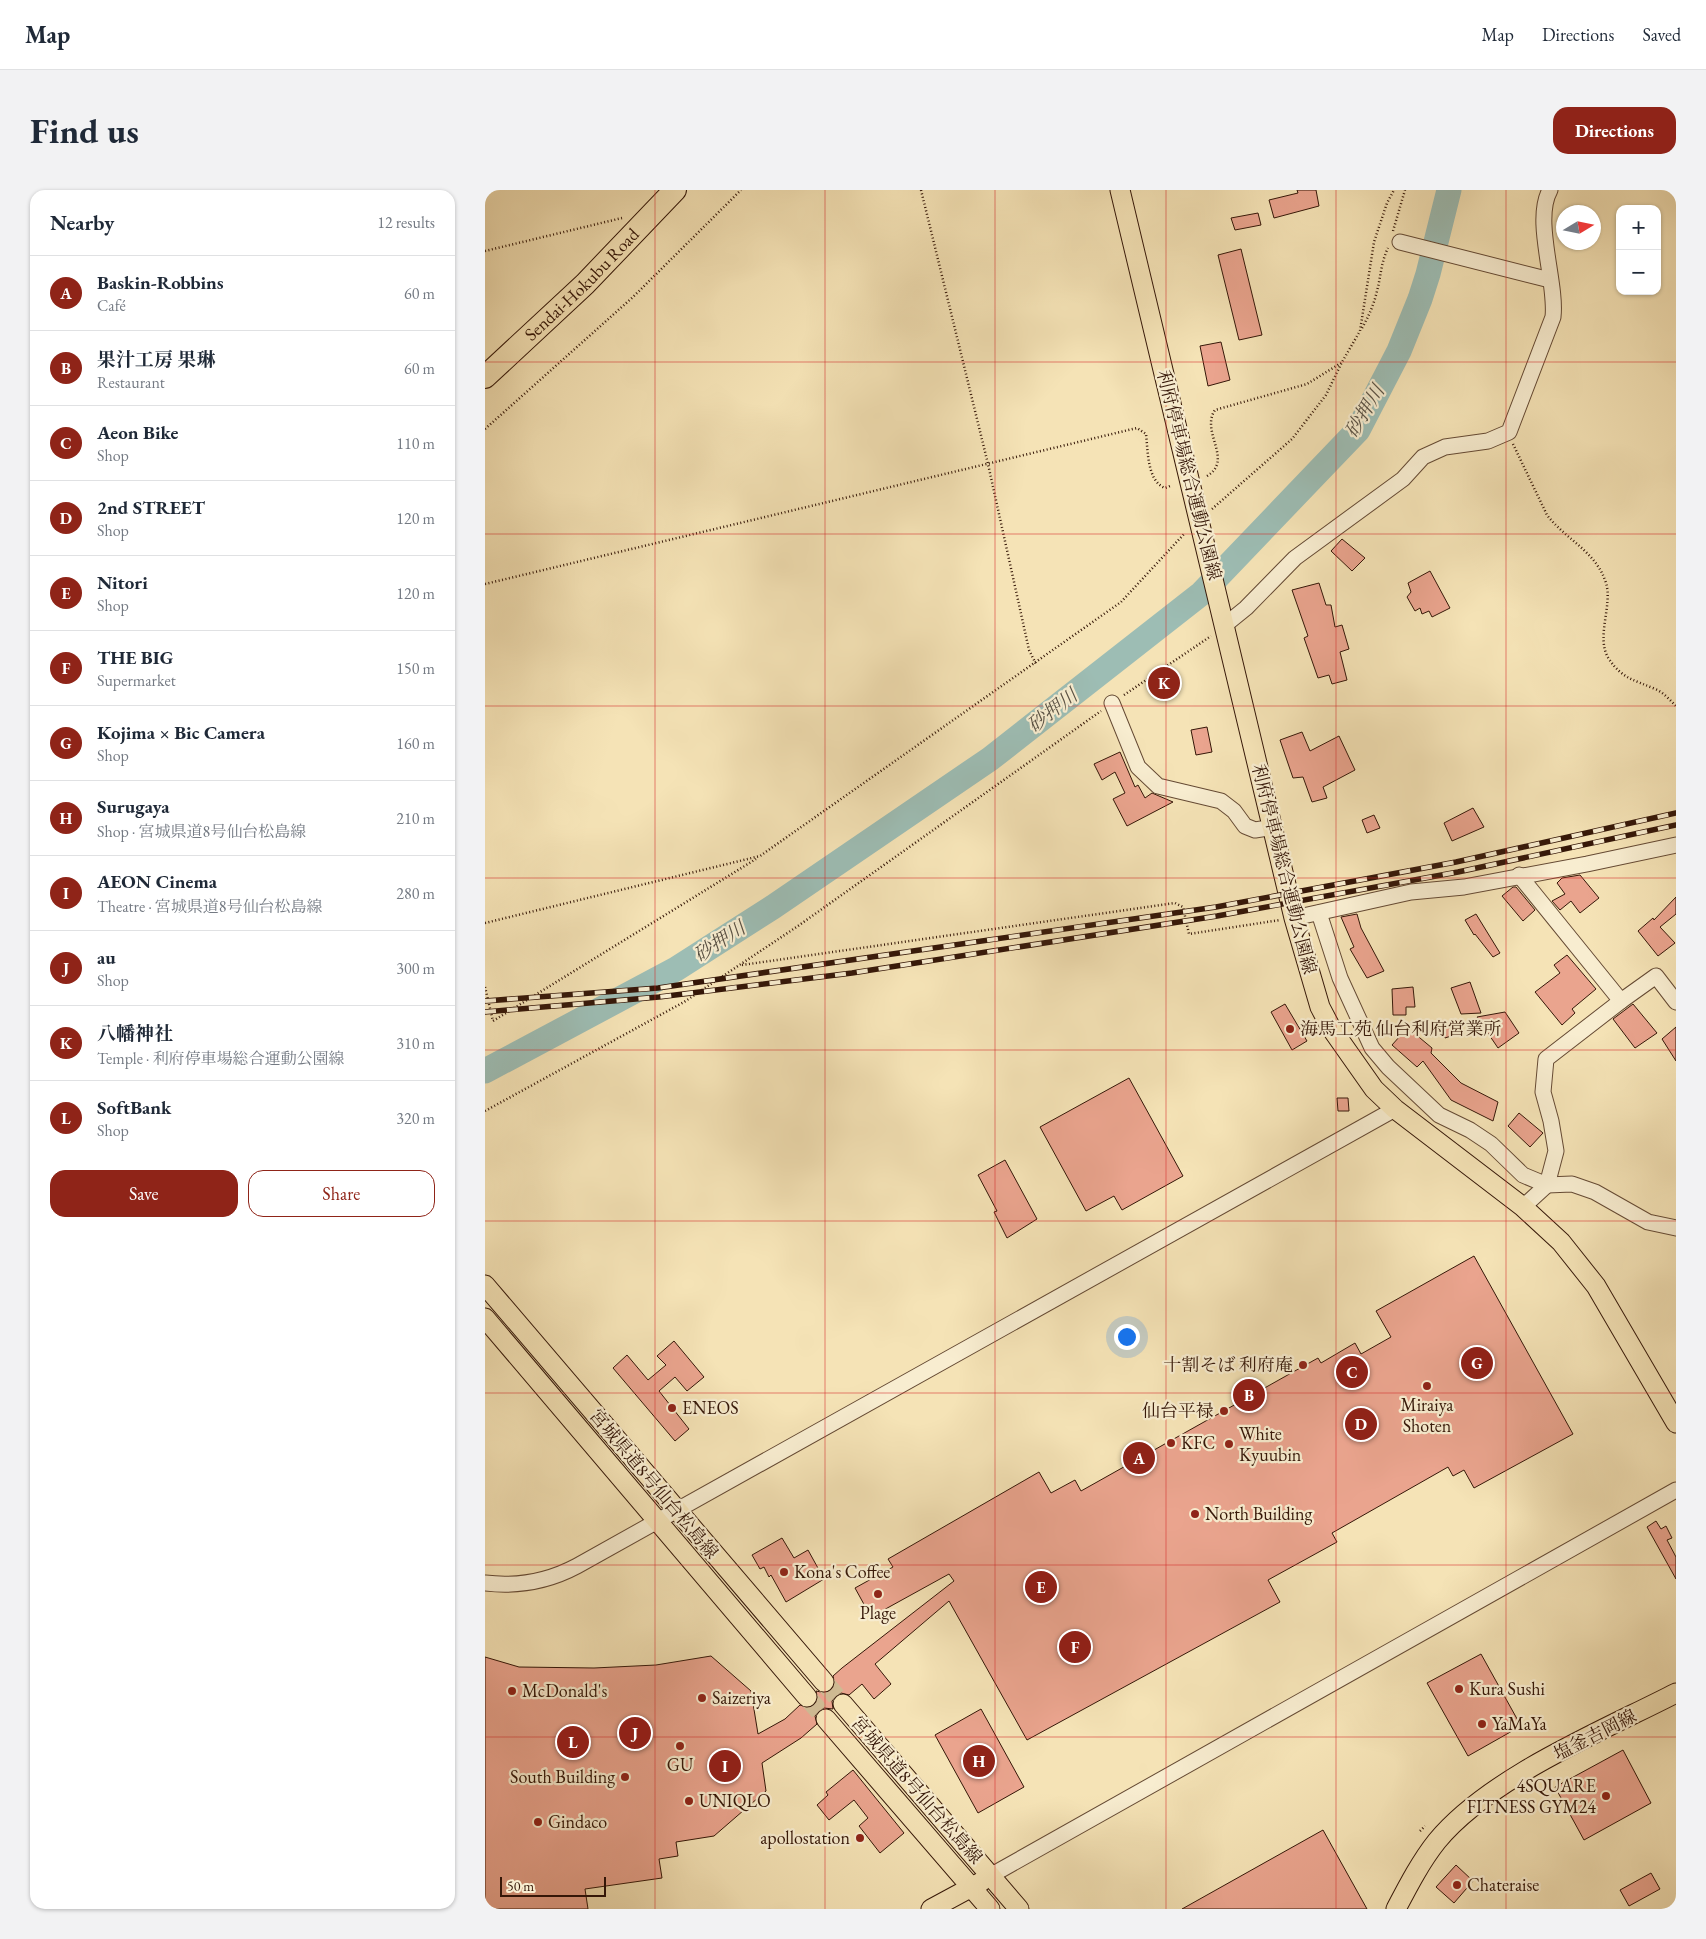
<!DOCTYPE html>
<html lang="en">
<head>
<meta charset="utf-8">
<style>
  body { margin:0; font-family:"EB Garamond","Noto Serif JP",serif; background:#f2f2f3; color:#1f2937 }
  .controls { position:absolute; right:15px; top:15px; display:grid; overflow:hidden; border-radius:10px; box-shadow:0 1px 4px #0004 }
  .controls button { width:45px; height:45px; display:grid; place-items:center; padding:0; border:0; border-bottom:1px solid #e0e1e3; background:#fff; color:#1f2937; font:25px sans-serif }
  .compass { position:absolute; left:1071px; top:15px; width:45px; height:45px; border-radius:50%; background:#fff; box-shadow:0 1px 4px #0004; rotate:80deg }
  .scale { position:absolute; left:15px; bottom:12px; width:106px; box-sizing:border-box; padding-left:5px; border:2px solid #351708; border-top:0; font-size:14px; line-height:18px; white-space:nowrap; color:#351708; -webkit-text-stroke:4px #f8edd0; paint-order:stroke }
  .you { position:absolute; left:641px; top:1146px; width:18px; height:18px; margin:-12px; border:4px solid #fff; border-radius:50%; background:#1a73e8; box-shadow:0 0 0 8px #1a73e833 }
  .badge { display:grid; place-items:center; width:32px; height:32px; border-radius:50%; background:#8f2418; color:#fff; font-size:16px; font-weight:700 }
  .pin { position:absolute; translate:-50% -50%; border:2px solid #fff; box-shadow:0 1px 5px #0006 }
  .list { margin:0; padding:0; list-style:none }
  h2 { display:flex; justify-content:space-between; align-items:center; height:65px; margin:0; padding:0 20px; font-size:21px }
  h2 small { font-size:16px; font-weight:400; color:#747a83 }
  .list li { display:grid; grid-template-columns:32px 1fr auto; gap:15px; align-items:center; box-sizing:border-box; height:75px; padding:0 20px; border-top:1px solid #e0e1e3 }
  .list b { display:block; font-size:19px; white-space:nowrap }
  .list p { margin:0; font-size:16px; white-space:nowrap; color:#747a83 }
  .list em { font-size:16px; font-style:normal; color:#747a83 }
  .actions { display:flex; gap:10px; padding:15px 20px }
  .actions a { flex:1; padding:11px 0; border:1px solid #8f2418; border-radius:15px; text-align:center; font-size:18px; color:#8f2418 }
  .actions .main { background:#8f2418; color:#fff }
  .map { position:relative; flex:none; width:1191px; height:1719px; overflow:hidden; border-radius:15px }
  header { display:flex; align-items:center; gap:30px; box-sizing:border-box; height:70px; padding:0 25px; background:#fff; border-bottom:1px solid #e0e1e3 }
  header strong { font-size:24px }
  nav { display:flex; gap:28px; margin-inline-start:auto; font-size:18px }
  .intro { display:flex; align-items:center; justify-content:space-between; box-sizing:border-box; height:120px; padding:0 30px }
  h1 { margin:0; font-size:35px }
  .button { padding:12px 22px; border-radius:15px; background:#8f2418; color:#fff; font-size:18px; font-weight:700 }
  main { display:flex; gap:30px; padding:0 30px }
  aside { flex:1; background:#fff; border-radius:15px; box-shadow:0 1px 4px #0004 }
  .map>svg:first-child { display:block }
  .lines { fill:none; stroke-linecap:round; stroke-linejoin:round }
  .river { stroke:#9dbdb4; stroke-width:25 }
  .building { fill:#eaa48e; stroke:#351708 }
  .major-tunnel { stroke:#cfba93; stroke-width:19; stroke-dasharray:19 9; stroke-linecap:butt }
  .minor-casing { stroke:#654a34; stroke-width:17 }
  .major-casing { stroke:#351708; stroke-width:21 }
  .highway-casing { stroke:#351708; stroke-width:24 }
  .path { stroke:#351708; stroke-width:2.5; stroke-dasharray:1 2.5; stroke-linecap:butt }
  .minor { stroke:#f8edd0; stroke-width:15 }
  .major { stroke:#f5e3b6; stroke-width:19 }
  .highway { stroke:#f5e3b6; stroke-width:22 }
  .rail-casing { stroke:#351708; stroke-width:5.5 }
  .rail { stroke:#f8edd0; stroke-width:4; stroke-dasharray:11; stroke-linecap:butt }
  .grid { fill:none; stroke:#d62828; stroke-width:1; stroke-opacity:0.55 }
  .poi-dot { fill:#8f2418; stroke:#f8edd0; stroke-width:2 }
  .labels { text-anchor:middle; stroke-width:4.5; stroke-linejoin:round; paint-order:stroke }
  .street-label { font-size:18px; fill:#351708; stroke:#f8edd0 }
  .poi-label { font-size:18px; fill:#351708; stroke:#f8edd0; text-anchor:start }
  .water-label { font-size:19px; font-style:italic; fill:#595144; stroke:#f8edd0 }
</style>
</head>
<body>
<header>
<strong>Map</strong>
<nav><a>Map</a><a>Directions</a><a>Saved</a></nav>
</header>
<div class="intro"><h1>Find us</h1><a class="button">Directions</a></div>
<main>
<aside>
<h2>Nearby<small>12 results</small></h2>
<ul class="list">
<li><span class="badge">A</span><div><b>Baskin-Robbins</b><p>Café</p></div><em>60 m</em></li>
<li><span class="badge">B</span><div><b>果汁工房 果琳</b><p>Restaurant</p></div><em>60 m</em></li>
<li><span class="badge">C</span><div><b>Aeon Bike</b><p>Shop</p></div><em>110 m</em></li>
<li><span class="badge">D</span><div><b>2nd STREET</b><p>Shop</p></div><em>120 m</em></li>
<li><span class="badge">E</span><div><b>Nitori</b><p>Shop</p></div><em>120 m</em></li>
<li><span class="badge">F</span><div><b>THE BIG</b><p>Supermarket</p></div><em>150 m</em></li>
<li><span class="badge">G</span><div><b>Kojima × Bic Camera</b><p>Shop</p></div><em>160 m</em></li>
<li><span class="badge">H</span><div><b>Surugaya</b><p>Shop · 宮城県道8号仙台松島線</p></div><em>210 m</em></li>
<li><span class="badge">I</span><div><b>AEON Cinema</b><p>Theatre · 宮城県道8号仙台松島線</p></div><em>280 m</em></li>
<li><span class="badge">J</span><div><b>au</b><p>Shop</p></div><em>300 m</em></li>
<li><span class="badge">K</span><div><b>八幡神社</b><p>Temple · 利府停車場総合運動公園線</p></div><em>310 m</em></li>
<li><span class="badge">L</span><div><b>SoftBank</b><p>Shop</p></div><em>320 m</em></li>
</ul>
<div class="actions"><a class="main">Save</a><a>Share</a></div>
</aside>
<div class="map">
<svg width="1191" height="1719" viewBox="0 0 1191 1719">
  <rect width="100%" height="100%" fill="#f5e3b6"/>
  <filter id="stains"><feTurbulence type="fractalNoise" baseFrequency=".004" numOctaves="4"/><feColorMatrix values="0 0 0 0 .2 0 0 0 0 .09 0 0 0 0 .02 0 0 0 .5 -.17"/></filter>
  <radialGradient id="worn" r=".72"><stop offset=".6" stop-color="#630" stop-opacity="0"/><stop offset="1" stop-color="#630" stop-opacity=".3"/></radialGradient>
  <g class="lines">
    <path class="river" d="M0 881 191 779 288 717 505 569 717 403 873 240 914 161 935 109 943 84 964 0"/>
  </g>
  <g class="building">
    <path d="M812 0H831L834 16 789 28 784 10 813 3Z"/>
    <path d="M773 23 776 35 750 40 746 28Z"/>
    <path d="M756 59 777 145 754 150 733 65Z"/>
    <path d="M736 152 745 190 723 196 715 156Z"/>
    <path d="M857 349 880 368 867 381 846 361Z"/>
    <path d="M945 381 965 418 947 427 944 421 937 424 935 418 930 421 922 407 926 402 923 393Z"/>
    <path d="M834 393 841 415H846L850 437 857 435 864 459 855 462 862 490 847 494 844 485 833 488 819 448 823 446 807 400Z"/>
    <path d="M722 537 727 562 711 565 706 540Z"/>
    <path d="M817 542 825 561 854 546 870 580 838 597 842 608 827 612 818 587 808 588 795 550Z"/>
    <path d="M635 562 650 597 653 595 660 608 667 603 688 612 642 636 628 609 640 603 630 582 617 590 609 574Z"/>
    <path d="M988 618 999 637 967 651 959 633Z"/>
    <path d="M889 625 895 638 882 643 877 630Z"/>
    <path d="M1095 685 1114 708 1095 723 1086 711 1075 720 1067 711 1080 704 1072 693 1077 688Z"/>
    <path d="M1028 697H1031L1050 720 1038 731 1017 706Z"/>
    <path d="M1191 707V724L1175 737 1190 753 1173 766 1153 741 1168 728 1169 730Z"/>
    <path d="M872 724 876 738 899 781 882 788 865 759 869 757 856 727Z"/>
    <path d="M991 724 1015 763 1008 767 990 744 989 745 980 730Z"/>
    <path d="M1082 765 1111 799 1087 819 1090 823 1077 835 1050 802 1075 783 1069 775Z"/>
    <path d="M985 792 996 823 976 824 966 798Z"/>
    <path d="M928 797 930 817H921V825H908L907 799Z"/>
    <path d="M800 814 822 851 807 860 786 822Z"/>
    <path d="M1148 814 1172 843 1150 858 1128 829Z"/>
    <path d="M1020 822 1034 843 1013 858 992 827Z"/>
    <path d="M967 835 972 844 960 848 955 837Z"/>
    <path d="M1191 837V871L1177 849Z"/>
    <path d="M929 843 947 858 946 863 976 893 1013 912 1008 931 966 910 938 871 932 877 907 855 915 846Z"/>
    <path d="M644 888 698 986 637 1020 629 1006 601 1021 555 937Z"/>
    <path d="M852 908H863L864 921H853Z"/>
    <path d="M1034 923 1058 943 1045 957 1023 936Z"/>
    <path d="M520 970 552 1029 522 1048 509 1022 512 1021 493 985Z"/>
    <path d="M989 1066 1088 1244 989 1298 979 1280 968 1286 963 1277 847 1343 852 1352 783 1390 795 1412 542 1550 464 1411 390 1474 406 1494 389 1509 377 1494 364 1505 356 1503 351 1505 347 1511 348 1519 339 1518 334 1520 330 1526 332 1534 316 1548 277 1573 281 1601 229 1646 191 1652 193 1666 174 1669 177 1688 100 1699 103 1719H0V1467L34 1477 109 1478 171 1475 226 1466 266 1501 273 1544 300 1529 315 1515 324 1518 329 1516 333 1510 331 1501 341 1503 346 1501 350 1495 348 1486 357 1478 469 1391 464 1384 386 1427 370 1398 408 1377 403 1369 554 1282 566 1303 590 1290 596 1301 833 1168 836 1173 870 1153 876 1164 906 1147 891 1121Z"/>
    <path d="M189 1151 219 1187 202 1201 190 1187 174 1201 204 1239 190 1251 128 1178 142 1165 163 1190 181 1175 172 1166Z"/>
    <path d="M1171 1331 1176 1339 1181 1336 1187 1348 1182 1350 1191 1367V1389L1162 1337Z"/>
    <path d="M297 1348 309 1368 323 1360 339 1389 301 1412 286 1385 284 1387 279 1377 275 1379 267 1365Z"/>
    <path d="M996 1464 1036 1536 983 1566 942 1493Z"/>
    <path d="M496 1519 539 1597 493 1623 450 1545Z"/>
    <path d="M1138 1560 1166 1613 1099 1650 1070 1597Z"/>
    <path d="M368 1580 419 1643 395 1663 374 1636 383 1628 369 1610 344 1630 332 1615 343 1605 341 1602Z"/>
    <path d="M838 1640 882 1719H697Z"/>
    <path d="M971 1675 988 1691 969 1713 951 1697Z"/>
    <path d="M1166 1683 1175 1699 1144 1716 1135 1700Z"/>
  </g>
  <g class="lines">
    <g class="major-tunnel">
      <path d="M339 1492 358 1514"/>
      <path d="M322 1507 341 1529"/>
    </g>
    <defs>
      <g id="minor">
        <path d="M915 52 1065 90"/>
        <path d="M740 435 761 418 810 368 918 289 938 267 960 257 1003 251 1024 242 1068 127C1072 92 1048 30 1065 0"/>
        <path d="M627 513 653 577 673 596 736 611 749 621 760 636 770 640 789 637"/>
        <path d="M1034 685 1136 811 1171 786 1191 812"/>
        <path d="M834 723 855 788 887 858 903 877 954 925 985 940 1006 954 1038 985 1062 995 1087 994 1110 1002 1163 1032 1191 1038"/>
        <path d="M809 728 926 702 979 697 1102 674 1191 655"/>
        <path d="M1038 1017 1062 995 1071 961 1066 931 1058 902 1061 869 1136 811"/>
        <path d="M0 1393C33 1397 62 1392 92 1376L910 919"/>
        <path d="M505 1686 1191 1300"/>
      </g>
      <g id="major">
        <path d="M635 0 809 728 835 817 846 838 889 899 910 919 1038 1017 1076 1052 1111 1096 1191 1233"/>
        <path d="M0 1095 339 1492"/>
        <path d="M0 1128 322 1507"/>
        <path d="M358 1514 534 1719"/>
        <path d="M341 1529 505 1719"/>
        <path d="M446 1719 496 1692"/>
        <path d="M911 1719C923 1696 936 1671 952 1651 1005 1587 1117 1541 1191 1503"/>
      </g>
      <g id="highway">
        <path id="s1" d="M0 187 100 94 190 0"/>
      </g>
    </defs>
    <use href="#minor" class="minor-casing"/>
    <use href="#major" class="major-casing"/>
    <use href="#highway" class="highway-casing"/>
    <g class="path">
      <path d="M436 0 503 274 544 460 551 474"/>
      <path d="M908 41 920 0"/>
      <path d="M0 61 137 28"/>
      <path d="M877 138C884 126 889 114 892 101 896 86 896 72 903 58"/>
      <path d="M0 239 148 107 256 0"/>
      <path d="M1028 254 1062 325C1081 350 1111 361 1121 393 1128 416 1110 448 1124 469 1137 489 1150 490 1170 499 1178 502 1185 510 1191 516"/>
      <path d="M722 286C749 270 715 242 730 220L822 194 856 173"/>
      <path d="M727 319 807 249 841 205 857 172 875 141 889 52 902 13 909 0"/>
      <path d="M0 394 652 238 661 244C663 261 662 291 680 298L685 296"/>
      <path d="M639 505 726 446"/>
      <path d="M0 733 275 666 636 412 700 343"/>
      <path d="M257 775 690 713 698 717 704 744 795 730"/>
      <path d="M0 797 8 831 271 669"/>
      <path d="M0 921 199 812 313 736 616 521"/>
      <path d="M935 1641 940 1636"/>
    </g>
    <use href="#minor" class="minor"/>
    <use href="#major" class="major"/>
    <use href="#highway" class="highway"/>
    <defs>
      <g id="rail">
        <path d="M0 811 173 798 731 717 971 672 1191 623"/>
        <path d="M0 822 174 807 367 783 732 726 973 682 1191 635"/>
      </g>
    </defs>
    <use href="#rail" class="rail-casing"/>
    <use href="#rail" class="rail"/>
  </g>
  <path class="grid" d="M170 0V1719M340 0V1719M510 0V1719M681 0V1719M851 0V1719M1021 0V1719M0 172H1191M0 344H1191M0 516H1191M0 688H1191M0 860H1191M0 1031H1191M0 1203H1191M0 1375H1191M0 1547H1191"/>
  <g class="poi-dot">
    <circle cx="805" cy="839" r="5"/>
    <circle cx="818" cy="1175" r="5"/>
    <circle cx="942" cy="1196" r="5"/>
    <circle cx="187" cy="1218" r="5"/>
    <circle cx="739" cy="1221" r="5"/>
    <circle cx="686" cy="1253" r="5"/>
    <circle cx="744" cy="1254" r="5"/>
    <circle cx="710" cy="1324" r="5"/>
    <circle cx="299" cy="1382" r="5"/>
    <circle cx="393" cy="1404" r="5"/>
    <circle cx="974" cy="1499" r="5"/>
    <circle cx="27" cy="1501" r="5"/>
    <circle cx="217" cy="1508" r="5"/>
    <circle cx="997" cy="1534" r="5"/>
    <circle cx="195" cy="1556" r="5"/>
    <circle cx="140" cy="1587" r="5"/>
    <circle cx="1121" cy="1606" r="5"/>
    <circle cx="204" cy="1611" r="5"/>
    <circle cx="53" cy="1632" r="5"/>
    <circle cx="375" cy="1648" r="5"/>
    <circle cx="972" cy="1695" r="5"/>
  </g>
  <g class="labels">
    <g class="street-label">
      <text dy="6" stroke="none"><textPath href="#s1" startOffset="134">Sendai-Hokubu Road</textPath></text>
      <text transform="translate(704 285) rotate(76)" y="6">利府停車場総合運動公園線</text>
      <text transform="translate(799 679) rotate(76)" y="6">利府停車場総合運動公園線</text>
      <text transform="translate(169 1294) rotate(50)" y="6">宮城県道8号仙台松島線</text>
      <text transform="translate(1110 1545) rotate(-27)" y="6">塩釜吉岡線</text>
      <text transform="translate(432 1600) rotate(49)" y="6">宮城県道8号仙台松島線</text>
    </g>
    <g class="poi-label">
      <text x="815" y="845">海馬工苑 仙台利府営業所</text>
      <text x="808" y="1181" text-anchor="end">十割そば 利府庵</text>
      <text x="942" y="1221" text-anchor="middle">Miraiya<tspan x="942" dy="21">Shoten</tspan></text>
      <text x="197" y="1224">ENEOS</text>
      <text x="729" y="1227" text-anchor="end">仙台平禄</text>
      <text x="754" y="1250">White<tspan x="754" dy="21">Kyuubin</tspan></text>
      <text x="696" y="1259">KFC</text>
      <text x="720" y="1330">North Building</text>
      <text x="309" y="1388">Kona's Coffee</text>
      <text x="393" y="1429" text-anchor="middle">Plage</text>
      <text x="984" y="1505">Kura Sushi</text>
      <text x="37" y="1507">McDonald's</text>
      <text x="227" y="1514">Saizeriya</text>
      <text x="1007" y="1540">YaMaYa</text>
      <text x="195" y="1581" text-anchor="middle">GU</text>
      <text x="130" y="1593" text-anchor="end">South Building</text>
      <text x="1111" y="1602" text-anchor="end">4SQUARE<tspan x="1111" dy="21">FITNESS GYM24</tspan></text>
      <text x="214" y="1617">UNIQLO</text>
      <text x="63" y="1638">Gindaco</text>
      <text x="365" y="1654" text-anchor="end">apollostation</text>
      <text x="982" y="1701">Chateraise</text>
    </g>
    <g class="water-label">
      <text transform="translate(879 221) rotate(-59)" y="7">砂押川</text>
      <text transform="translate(567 520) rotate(-38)" y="7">砂押川</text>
      <text transform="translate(234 751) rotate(-33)" y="7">砂押川</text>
    </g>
  </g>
  <rect width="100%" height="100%" filter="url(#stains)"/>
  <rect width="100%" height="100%" fill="url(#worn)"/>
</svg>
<div class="controls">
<button>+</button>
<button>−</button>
</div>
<svg class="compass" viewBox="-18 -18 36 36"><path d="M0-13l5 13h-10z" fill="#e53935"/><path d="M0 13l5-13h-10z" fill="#747a83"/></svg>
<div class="scale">50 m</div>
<div class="you"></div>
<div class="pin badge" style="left:654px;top:1268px">A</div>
<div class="pin badge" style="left:764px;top:1205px">B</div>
<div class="pin badge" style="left:867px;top:1182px">C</div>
<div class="pin badge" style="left:876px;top:1234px">D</div>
<div class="pin badge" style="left:556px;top:1397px">E</div>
<div class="pin badge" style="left:590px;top:1457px">F</div>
<div class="pin badge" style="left:992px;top:1173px">G</div>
<div class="pin badge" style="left:494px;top:1571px">H</div>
<div class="pin badge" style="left:240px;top:1576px">I</div>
<div class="pin badge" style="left:150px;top:1543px">J</div>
<div class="pin badge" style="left:679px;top:493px">K</div>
<div class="pin badge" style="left:88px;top:1552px">L</div>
</div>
</main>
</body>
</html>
